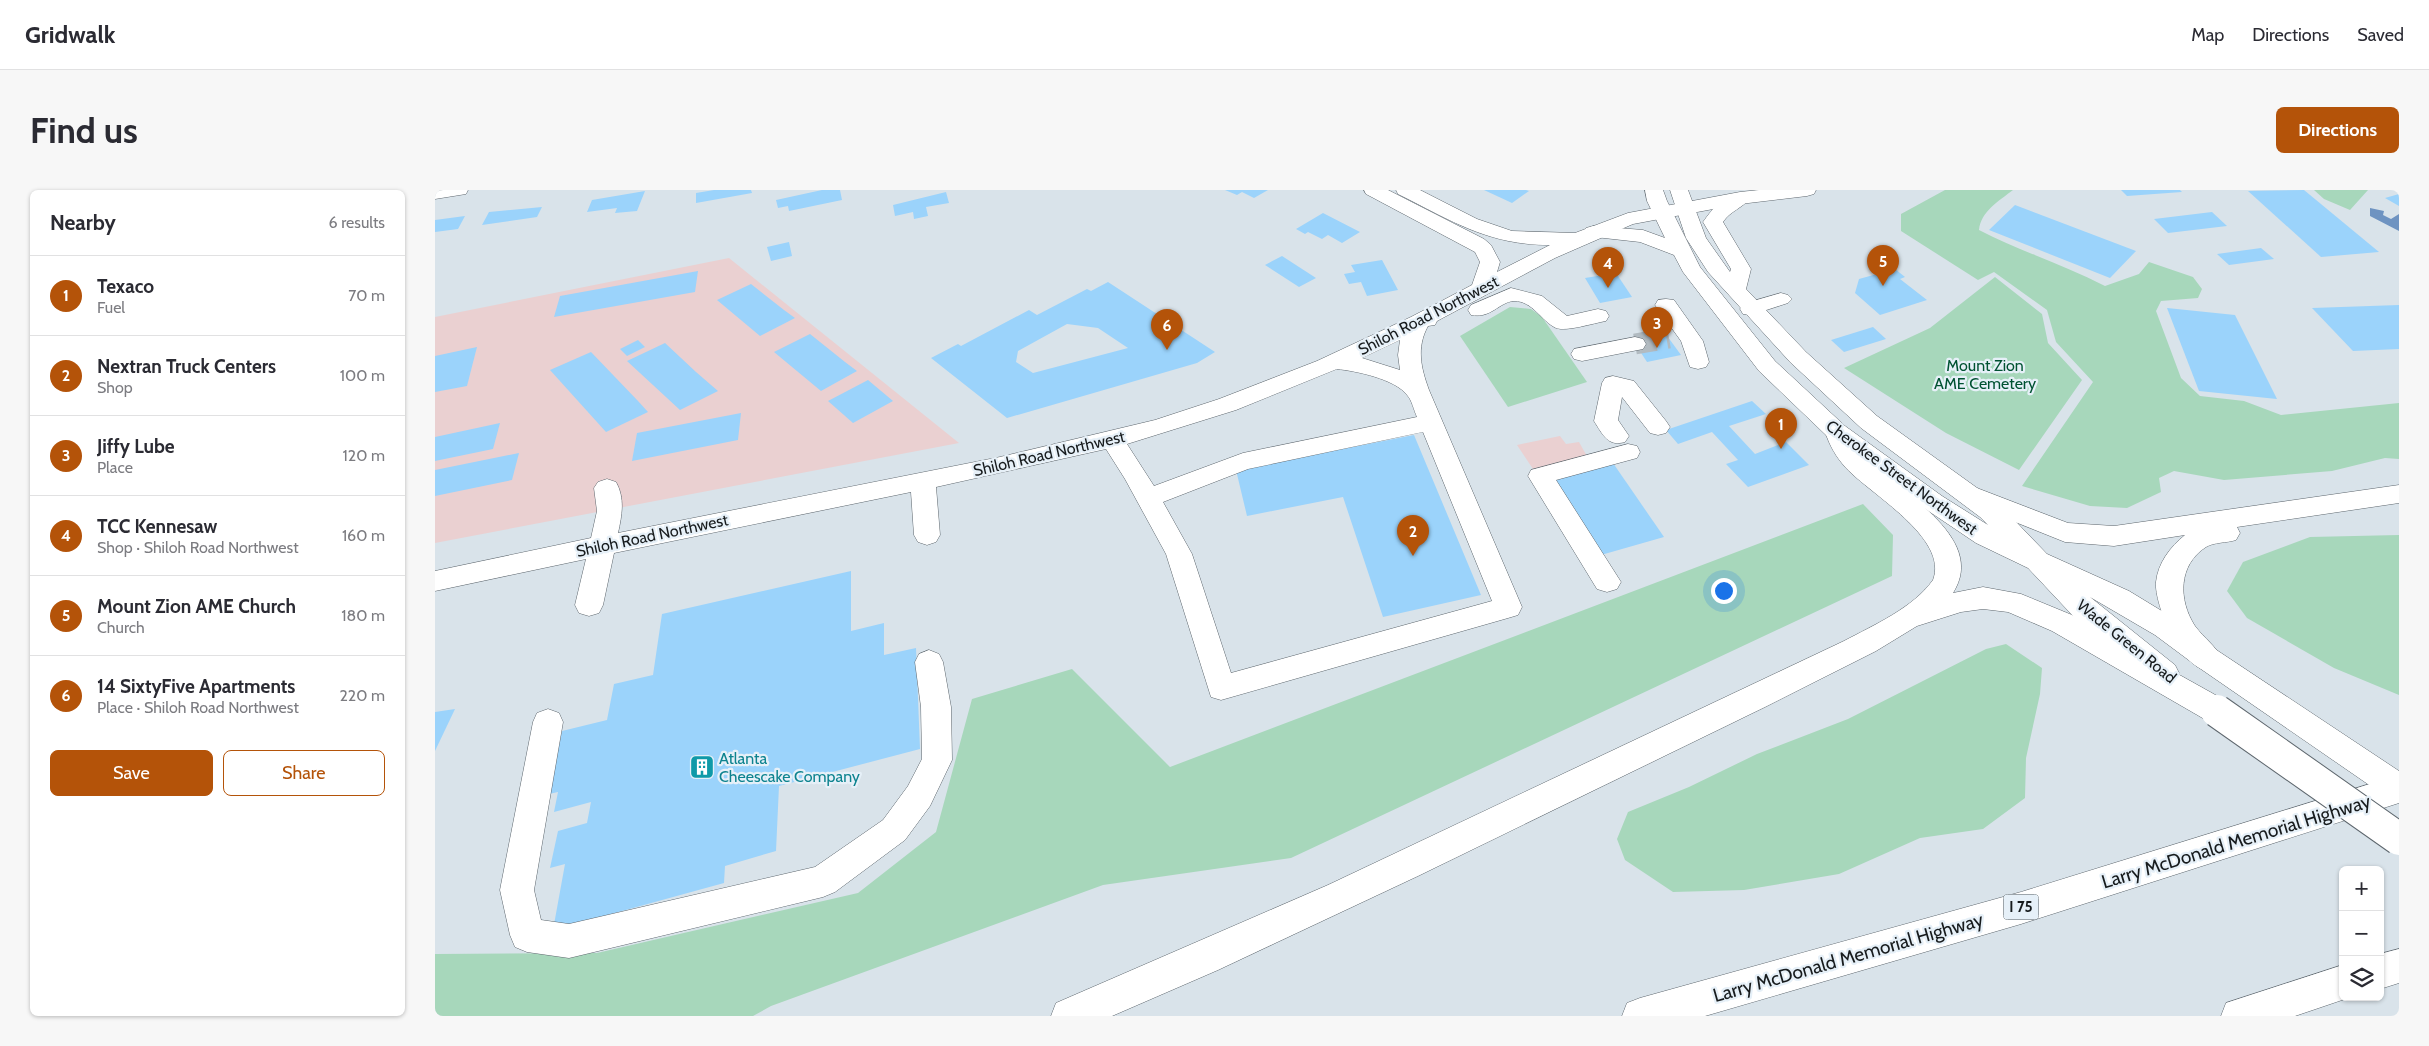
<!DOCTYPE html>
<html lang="en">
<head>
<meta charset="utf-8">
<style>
  body { margin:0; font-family:Cabin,sans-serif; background:#f7f7f7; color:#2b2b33 }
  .controls { position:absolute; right:15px; bottom:15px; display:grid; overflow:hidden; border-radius:8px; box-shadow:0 1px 4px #0004 }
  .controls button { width:45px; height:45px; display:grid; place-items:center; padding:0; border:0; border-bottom:1px solid #e1e1e2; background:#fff; color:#2b2b33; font:25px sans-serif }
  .you { position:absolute; left:1288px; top:400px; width:18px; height:18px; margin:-12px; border:4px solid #fff; border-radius:50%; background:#1a73e8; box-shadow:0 0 0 8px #1a73e833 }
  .badge { display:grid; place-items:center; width:32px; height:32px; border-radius:50%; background:#b45309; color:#fff; font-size:16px; font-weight:700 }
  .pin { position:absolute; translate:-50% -41px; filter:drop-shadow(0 1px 2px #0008) }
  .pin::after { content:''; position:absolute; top:26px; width:18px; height:15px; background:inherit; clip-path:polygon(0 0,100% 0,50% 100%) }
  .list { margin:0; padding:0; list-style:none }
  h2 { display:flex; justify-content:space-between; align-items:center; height:65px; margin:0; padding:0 20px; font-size:21px }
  h2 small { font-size:16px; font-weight:400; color:#7c7c81 }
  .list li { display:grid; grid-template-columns:32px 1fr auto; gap:15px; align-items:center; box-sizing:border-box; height:80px; padding:0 20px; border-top:1px solid #e1e1e2 }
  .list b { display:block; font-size:19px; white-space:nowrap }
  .list p { margin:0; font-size:16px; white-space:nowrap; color:#7c7c81 }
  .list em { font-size:16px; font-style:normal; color:#7c7c81 }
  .actions { display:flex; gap:10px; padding:15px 20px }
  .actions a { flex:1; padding:11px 0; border:1px solid #b45309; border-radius:8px; text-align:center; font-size:18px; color:#b45309 }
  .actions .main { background:#b45309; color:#fff }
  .icon { flex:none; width:28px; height:28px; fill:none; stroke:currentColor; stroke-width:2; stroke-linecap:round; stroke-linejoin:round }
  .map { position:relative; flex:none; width:1964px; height:826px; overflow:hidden; border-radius:8px }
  header { display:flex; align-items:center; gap:30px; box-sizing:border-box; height:70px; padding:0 25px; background:#fff; border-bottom:1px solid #e1e1e2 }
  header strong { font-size:24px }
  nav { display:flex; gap:28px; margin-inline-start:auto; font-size:18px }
  .intro { display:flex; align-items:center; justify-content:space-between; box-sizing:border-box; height:120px; padding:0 30px }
  h1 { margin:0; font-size:35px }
  .button { padding:12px 22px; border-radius:8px; background:#b45309; color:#fff; font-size:18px; font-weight:700 }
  main { display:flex; gap:30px; padding:0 30px }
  aside { flex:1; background:#fff; border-radius:8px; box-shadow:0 1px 4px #0004 }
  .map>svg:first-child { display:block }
  .commercial { fill:#ead0d1 }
  .green { fill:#a7d7bb }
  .water { fill:#6e93c1 }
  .building { fill:#9bd3fb; fill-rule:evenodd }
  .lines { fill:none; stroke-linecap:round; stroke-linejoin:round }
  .minor-tunnel { stroke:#b2bbc1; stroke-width:21; stroke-dasharray:21 11; stroke-linecap:butt }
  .minor-casing { stroke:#5d666d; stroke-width:1 }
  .major-casing { stroke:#5d666d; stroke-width:1 }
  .highway-casing { stroke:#5d666d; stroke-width:1 }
  .minor { fill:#fff; fill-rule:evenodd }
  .major { fill:#fff; fill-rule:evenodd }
  .highway { fill:#fff; fill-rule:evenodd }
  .major-bridge-casing { stroke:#5d666d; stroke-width:34; stroke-linecap:butt }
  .major-bridge { stroke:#fff; stroke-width:32 }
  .labels { text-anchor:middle; stroke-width:4.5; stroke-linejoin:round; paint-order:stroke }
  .shield { fill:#e6f0f8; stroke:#555b5f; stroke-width:1 }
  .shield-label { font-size:15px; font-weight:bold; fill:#171b1d }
  .street-label { font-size:16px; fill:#171b1d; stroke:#e6f0f8 }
  .park-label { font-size:16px; fill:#005232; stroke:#e6f0f8 }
  .culture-label { font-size:16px; fill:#0d838f; stroke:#e6f0f8; text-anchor:start }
  .near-street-label { font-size:19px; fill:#171b1d; stroke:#e6f0f8 }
</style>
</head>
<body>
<header>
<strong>Gridwalk</strong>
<nav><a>Map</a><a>Directions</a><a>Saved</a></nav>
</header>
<div class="intro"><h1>Find us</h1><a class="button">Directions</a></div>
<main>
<aside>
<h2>Nearby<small>6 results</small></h2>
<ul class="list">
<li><span class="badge">1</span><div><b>Texaco</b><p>Fuel</p></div><em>70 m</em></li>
<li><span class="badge">2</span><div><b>Nextran Truck Centers</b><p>Shop</p></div><em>100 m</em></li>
<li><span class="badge">3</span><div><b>Jiffy Lube</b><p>Place</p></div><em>120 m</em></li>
<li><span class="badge">4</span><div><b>TCC Kennesaw</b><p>Shop · Shiloh Road Northwest</p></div><em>160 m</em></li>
<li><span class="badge">5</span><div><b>Mount Zion AME Church</b><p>Church</p></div><em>180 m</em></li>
<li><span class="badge">6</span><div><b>14 SixtyFive Apartments</b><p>Place · Shiloh Road Northwest</p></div><em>220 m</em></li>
</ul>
<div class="actions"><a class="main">Save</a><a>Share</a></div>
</aside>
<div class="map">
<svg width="1964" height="826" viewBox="0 0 1964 826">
  <rect width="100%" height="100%" fill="#d9e3ea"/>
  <g class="commercial">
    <path d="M294 68 524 253 0 353V127Z"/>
    <path d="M1125 246 1131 254 1144 252 1153 268 1098 279 1082 255Z"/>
  </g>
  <g class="green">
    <path d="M1510 0H1578C1564 11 1546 21 1544 40 1585 61 1629 75 1670 96L1704 84 1714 72 1758 87 1767 99 1763 108 1726 111 1721 121 1746 188 1765 206 1809 211 1846 225 1964 213V269L1950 268 1897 281 1789 290 1739 281 1724 288 1726 302 1692 318 1655 316 1587 296 1658 192 1621 152 1612 120 1559 82 1543 90 1466 41V24Z"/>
    <path d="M1879 0H1933L1915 20 1889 9Z"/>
    <path d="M1560 87 1607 124 1613 153 1647 190 1584 280 1511 243 1409 178 1495 138Z"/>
    <path d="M1075 117 1096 119 1107 127 1152 192 1073 217 1025 146Z"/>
    <path d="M1428 314 1458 345 1457 386 856 668 668 695 336 816 318 826H0V764L162 763 423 703 501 642 537 509 637 479 735 577Z"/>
    <path d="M1964 345V505L1899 478 1812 428 1792 401 1808 372 1875 347Z"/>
    <path d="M1571 454 1607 478 1605 504 1591 568 1590 608 1548 639 1485 648 1404 684 1309 700 1238 702 1190 670 1182 649 1193 622 1254 597 1322 564 1413 529 1551 459Z"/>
  </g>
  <path class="water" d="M1935 18 1949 21 1948 25 1956 29 1964 24V41L1935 26Z"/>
  <g class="building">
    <path d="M279 0H316L317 3 261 13V3Z"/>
    <path d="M387 0H405L407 10 354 21 353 16 343 18 341 10Z"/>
    <path d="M790 0H833L819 8 807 2 802 5Z"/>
    <path d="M1049 0H1091L1094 1 1077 13Z"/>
    <path d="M1686 0H1745L1747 2 1692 6Z"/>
    <path d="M1869 0 1944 62 1886 67 1813 1Z"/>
    <path d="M210 1 202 21 180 23 182 18 152 22 157 10Z"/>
    <path d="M511 2 514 13 491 17 493 26 479 29 478 22 460 26 458 15Z"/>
    <path d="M1964 4V16L1950 8Z"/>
    <path d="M1580 15 1701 61 1675 88 1554 40Z"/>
    <path d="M107 17 102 27 47 35 54 22Z"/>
    <path d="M1777 22 1792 36 1733 43 1719 29Z"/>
    <path d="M888 23 925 42 907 53 893 45 887 49 873 42 870 44 861 39Z"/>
    <path d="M30 26 23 39 0 42V30Z"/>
    <path d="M354 52 357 66 336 71 332 57Z"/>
    <path d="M1826 58 1839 69 1794 75 1782 64Z"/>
    <path d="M847 66 881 88 864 97 830 75Z"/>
    <path d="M947 70 963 100 932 106 926 92 914 94 909 84 920 82 916 75Z"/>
    <path d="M1460 79 1470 87 1465 89 1492 110 1445 125 1420 103 1424 89Z"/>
    <path d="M263 81 260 102 119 127 125 106Z"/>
    <path d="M1181 83 1197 107 1165 113 1150 88Z"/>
    <path d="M673 92 780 162 762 173 572 228 496 168 523 154 526 156 594 120 602 125 652 99 656 101ZM632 134 663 138 693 158 598 183 581 172 583 161Z"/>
    <path d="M316 94 349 120 360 128 325 146 282 110Z"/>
    <path d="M1964 115V159L1918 161 1877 118Z"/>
    <path d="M1732 118 1800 125 1842 209 1764 201Z"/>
    <path d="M1438 137 1451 149 1409 162 1396 150Z"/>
    <path d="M1230 143 1246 165 1212 172 1197 149Z"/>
    <path d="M375 144 410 172 422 181 386 201 339 162Z"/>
    <path d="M203 150 210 157 192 166 185 159Z"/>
    <path d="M230 153 261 182 283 201 245 220 192 171Z"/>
    <path d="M42 157 32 196 0 202V166Z"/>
    <path d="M156 162 203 211 213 222 171 242 115 180Z"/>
    <path d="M433 190 458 211 418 233 393 211Z"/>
    <path d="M1317 211 1331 224 1294 236 1320 264 1351 252 1374 275 1313 297 1291 274 1303 270 1277 242 1243 254 1231 240Z"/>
    <path d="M306 223 303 250 197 271 202 243Z"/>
    <path d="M65 233 58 259 0 271V247Z"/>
    <path d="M979 245 1046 405 948 427 908 307 812 326 801 280Z"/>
    <path d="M84 263 77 290 0 306V280Z"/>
    <path d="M1178 273 1229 347 1166 365 1119 289Z"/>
    <path d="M416 381V441L449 433V465L481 458 485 559 344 596 341 661 290 676 289 693 118 740 130 674 115 678 123 641 152 633 156 612 119 622 123 602 114 604 127 541 172 530 179 494 218 485 227 424Z"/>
    <path d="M20 519 0 561V522Z"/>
  </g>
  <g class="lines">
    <path class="minor-tunnel" d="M1200 154 1234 148"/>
    <defs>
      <g id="minor">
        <path d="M0 0H33L31 4 0 9Z"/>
        <path d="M929 0H953L1049 49 1056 55 1065 72 1062 82 1115 55C1053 55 1017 31 963 4L961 0H985L1042 29 1077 41 1140 43 1193 23 1305 2 1324 0H1381L1379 4 1372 6 1305 14 1198 34 1120 68 1002 131 1000 135 993 136C981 158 986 178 994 200L1087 417 1083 425 1073 428 786 510 776 507 731 364 690 289 671 259 501 297 505 345 501 352 492 355 483 352 479 345 476 302 179 363 168 415 164 423 154 426 144 423 140 415 151 369 0 401V381L156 348 162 321 159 298 163 292 172 289 181 292C190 308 187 325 183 343L565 267 720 230 784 209 882 171 976 127 1037 95 1045 72 1040 62 931 4ZM965 150 963 165 965 180 927 168ZM902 179C921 181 960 189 972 205 977 210 979 221 982 227L808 263 719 296 692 254 801 220ZM988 242 1057 411 796 483 757 364 728 312 813 279Z"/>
        <path d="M1076 98 1107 106 1132 126 1163 119 1171 121 1174 126 1171 131C1159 133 1131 142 1121 138 1106 131 1098 111 1079 111 1064 112 1056 129 1036 125L1033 120 1036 115Z"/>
        <path d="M1346 103 1353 105 1357 109 1353 113 1316 125 1308 124 1305 119 1308 114Z"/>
        <path d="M1231 109 1239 110 1268 151 1274 172 1271 177 1263 179 1255 177 1246 151 1220 115 1223 110Z"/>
        <path d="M1200 147 1208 149 1211 154 1208 159 1147 171 1139 169 1136 164 1139 159Z"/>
        <path d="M1178 186 1199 191 1231 231 1235 237 1231 243 1223 245 1215 243 1187 207 1183 230 1194 246 1190 252C1173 257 1168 245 1159 231L1167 193 1170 188Z"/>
        <path d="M1193 254 1202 256 1205 262 1202 268 1121 290 1186 392 1182 399 1172 402 1162 399 1093 286 1096 280Z"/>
        <path d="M494 460 504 464 508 472 516 517 517 570 495 616 470 650 400 702 388 707 134 768 92 762 80 757 75 745 65 700 98 532 102 523 113 519 124 523 128 532 99 700 106 730 134 734 380 677 448 630 473 596 487 569 486 517 480 472 484 464Z"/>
      </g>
      <path id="major" d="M1210 0H1228L1232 11 1265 77 1340 171 1410 236 1507 306 1553 335 1545 327 1426 238 1355 172 1273 82 1251 48 1235 0H1253L1271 48 1295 82 1296 79 1268 32C1278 18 1292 0 1312 4L1315 8C1308 18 1295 21 1288 32L1316 79 1311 99 1371 162 1442 226 1563 313 1612 364 1694 401 1740 429 1783 461 1964 581V612L1953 608 1763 477 1720 445 1655 407 1740 475 1744 483 1740 491 1730 495 1720 491 1639 427 1593 378 1541 353 1489 318 1394 248 1324 181 1248 82 1239 65 1205 52 1151 46 1148 42 1151 38 1158 36 1208 40 1230 48 1212 11Z"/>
      <g id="highway">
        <path d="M1402 234 1410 236C1417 247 1419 257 1428 266 1460 300 1554 346 1518 403L1548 397 1586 404 1637 425 1793 512 1797 521 1793 530 1782 534 1771 530 1617 441 1573 422 1548 419 1526 422 1482 436 1441 461 1330 517 983 686 783 780 677 826H616L621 813 893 695 1409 451C1439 435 1478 418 1498 390 1514 348 1435 304 1411 278 1401 267 1395 256 1390 242L1394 236Z"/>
        <path d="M1534 295 1633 333 1679 336 1964 295V313L1802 337 1805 343 1801 350C1792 353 1779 352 1771 357 1743 375 1743 410 1760 436 1769 448 1781 456 1787 469L1783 477C1780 478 1775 481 1772 480 1747 479 1719 415 1721 392 1723 373 1735 357 1750 345L1679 356 1630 352 1525 310 1521 304 1525 298Z"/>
        <path d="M1964 585V613L1586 734 1270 826H1187L1192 813 1205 808 1586 702Z"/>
        <path d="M1964 759V793L1945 799V764Z"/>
        <path d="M1908 775V807H1916L1860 826H1786L1791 813Z"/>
      </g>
    </defs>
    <use href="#minor" class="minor-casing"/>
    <use href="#major" class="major-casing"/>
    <use href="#highway" class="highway-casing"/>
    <use href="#minor" class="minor"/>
    <use href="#major" class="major"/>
    <use href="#highway" class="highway"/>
    <defs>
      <path id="major-bridge" d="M1782 521 1964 649"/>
    </defs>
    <use href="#major-bridge" class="major-bridge-casing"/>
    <use href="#major-bridge" class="major-bridge"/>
  </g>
  <defs>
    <symbol id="building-square" viewBox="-11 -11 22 22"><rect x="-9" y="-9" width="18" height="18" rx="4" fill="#0f9aa8" stroke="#e6f0f8"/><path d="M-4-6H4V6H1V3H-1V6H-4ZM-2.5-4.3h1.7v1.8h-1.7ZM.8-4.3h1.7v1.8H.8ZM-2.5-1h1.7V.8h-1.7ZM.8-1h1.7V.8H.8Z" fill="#fff"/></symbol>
  </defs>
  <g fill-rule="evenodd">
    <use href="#building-square" x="253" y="563" width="28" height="28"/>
  </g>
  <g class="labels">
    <rect class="shield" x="1568.5" y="704.5" width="35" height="25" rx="4"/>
    <g class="shield-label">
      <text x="1586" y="722">I 75</text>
    </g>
    <g class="street-label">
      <text transform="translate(993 125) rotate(-27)" y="6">Shiloh Road Northwest</text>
      <text transform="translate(614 263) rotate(-13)" y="6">Shiloh Road Northwest</text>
      <text transform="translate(1467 287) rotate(36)" y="6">Cherokee Street Northwest</text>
      <text transform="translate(217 345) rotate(-12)" y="6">Shiloh Road Northwest</text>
      <text transform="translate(1692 451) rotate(39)" y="6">Wade Green Road</text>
    </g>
    <g class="park-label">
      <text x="1550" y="181">Mount Zion<tspan x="1550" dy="18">AME Cemetery</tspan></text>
    </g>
    <g class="culture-label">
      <text x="284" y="574">Atlanta<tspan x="284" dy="18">Cheescake Company</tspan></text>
    </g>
    <g class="near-street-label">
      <text transform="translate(1801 651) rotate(-17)" y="7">Larry McDonald Memorial Highway</text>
      <text transform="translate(1413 767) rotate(-16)" y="7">Larry McDonald Memorial Highway</text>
    </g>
  </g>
</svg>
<div class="controls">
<button>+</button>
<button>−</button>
<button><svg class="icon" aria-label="layers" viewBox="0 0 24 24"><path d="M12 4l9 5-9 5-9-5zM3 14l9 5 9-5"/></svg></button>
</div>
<div class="you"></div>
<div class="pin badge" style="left:1346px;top:259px">1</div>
<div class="pin badge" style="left:978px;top:366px">2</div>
<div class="pin badge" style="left:1222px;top:158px">3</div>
<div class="pin badge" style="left:1173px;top:98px">4</div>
<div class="pin badge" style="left:1448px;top:96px">5</div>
<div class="pin badge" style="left:732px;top:160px">6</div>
</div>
</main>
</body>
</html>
